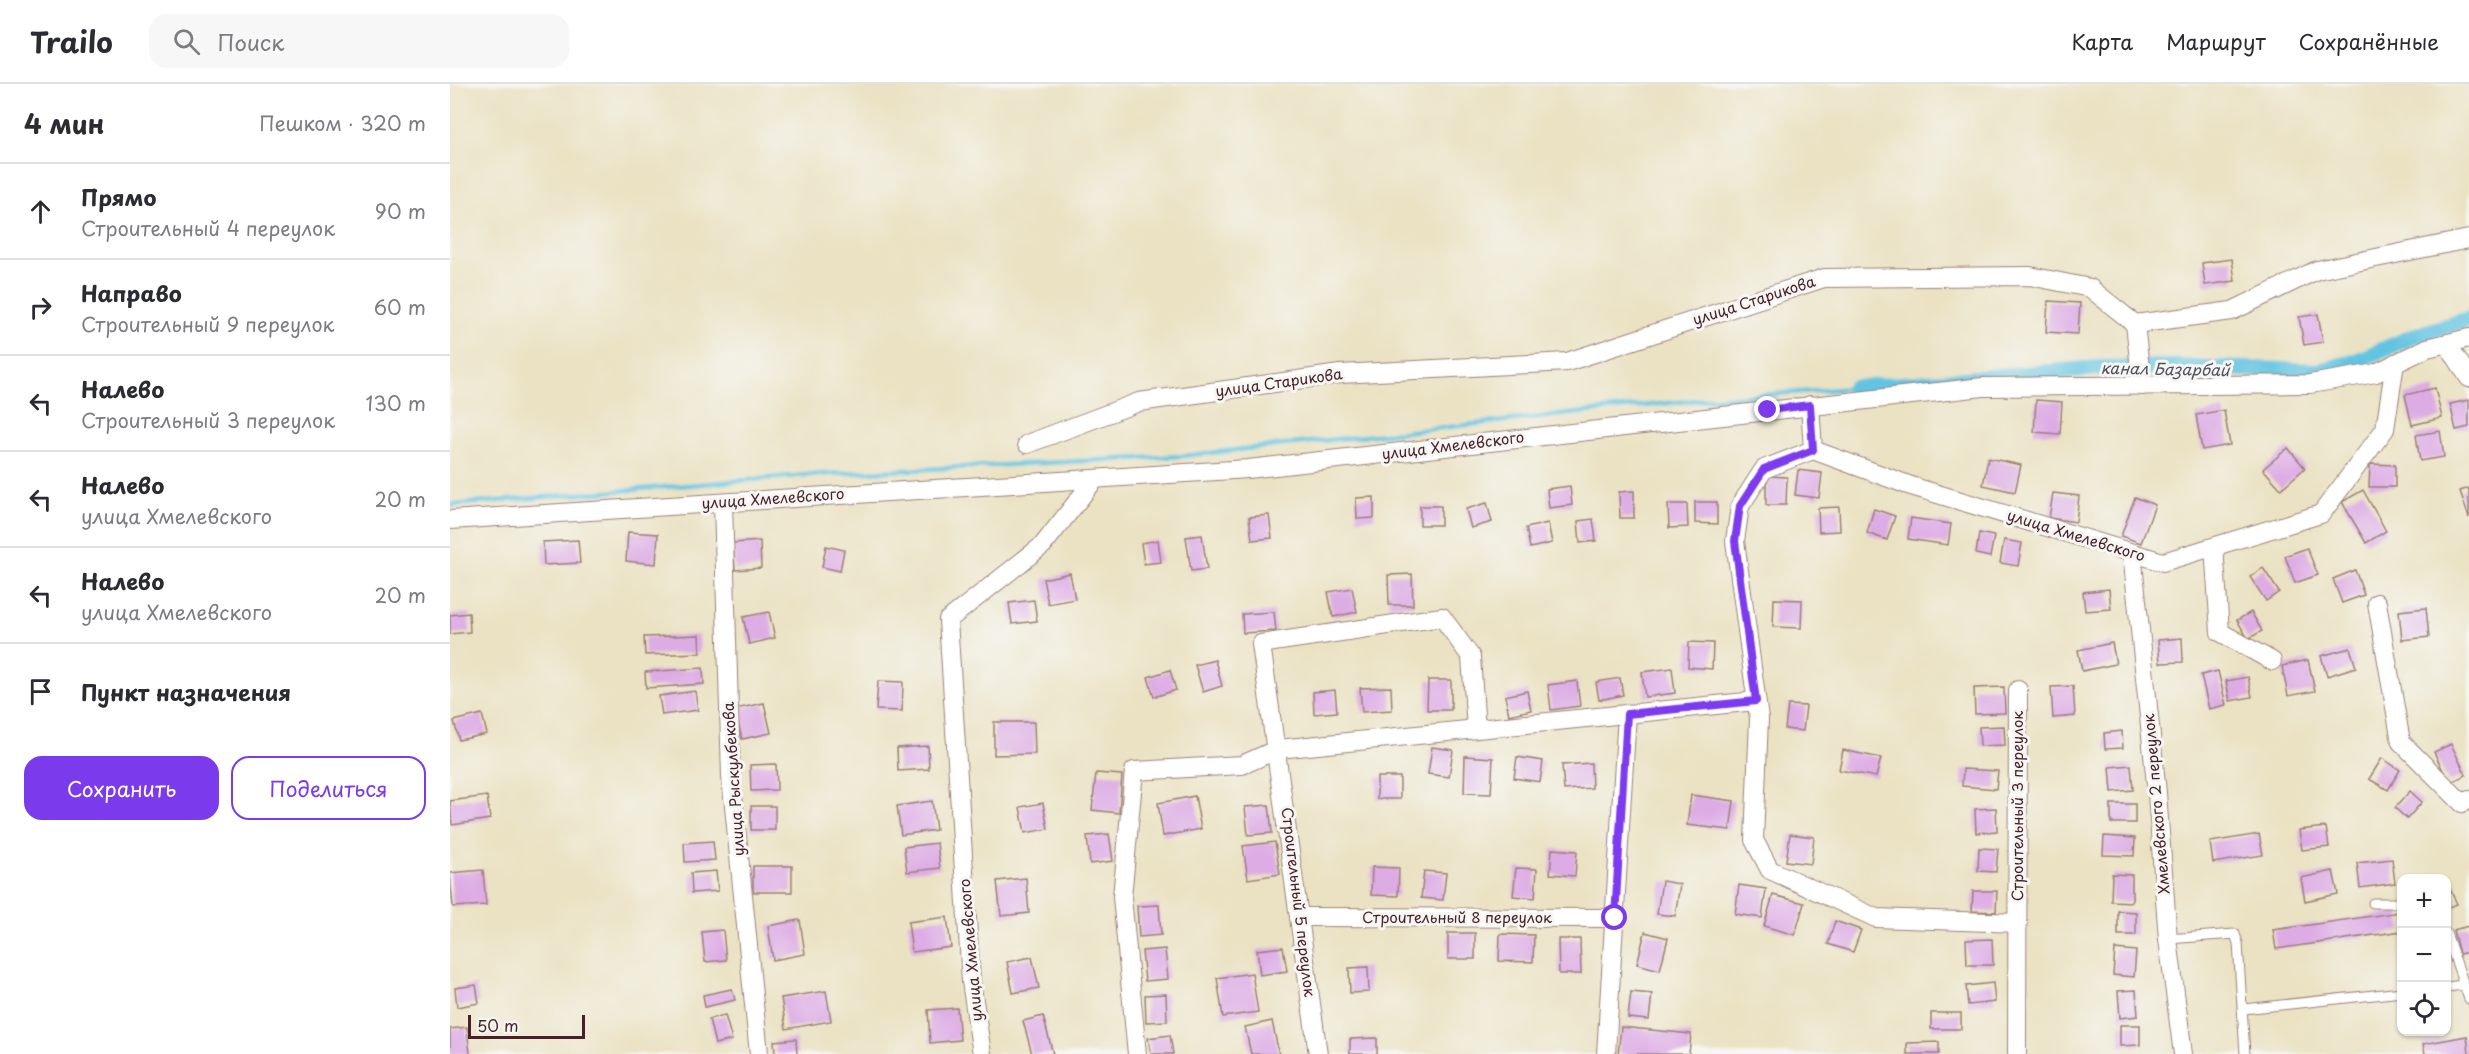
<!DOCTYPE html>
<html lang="ru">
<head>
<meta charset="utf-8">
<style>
  body { margin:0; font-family:"Playpen Sans",sans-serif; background:#f7f7f7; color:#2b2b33 }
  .controls { position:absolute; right:18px; bottom:18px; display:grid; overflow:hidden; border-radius:12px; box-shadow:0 2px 4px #0004 }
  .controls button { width:54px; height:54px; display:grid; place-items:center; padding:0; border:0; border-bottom:2px solid #e1e1e2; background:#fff; color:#2b2b33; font:30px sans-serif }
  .scale { position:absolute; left:18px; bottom:15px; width:117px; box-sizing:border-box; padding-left:6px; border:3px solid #4a1f2b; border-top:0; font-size:16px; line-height:21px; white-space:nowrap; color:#4a1f2b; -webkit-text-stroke:4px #f6f6f2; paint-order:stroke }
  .stop { position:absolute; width:18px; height:18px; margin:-14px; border:4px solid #7c3aed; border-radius:50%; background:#fff }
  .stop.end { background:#7c3aed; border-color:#fff; box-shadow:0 2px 6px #0008 }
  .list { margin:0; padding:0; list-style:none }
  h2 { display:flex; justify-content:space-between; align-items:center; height:78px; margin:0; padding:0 24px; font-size:26px }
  h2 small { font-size:20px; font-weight:400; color:#7c7c81 }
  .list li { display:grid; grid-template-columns:39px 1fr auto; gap:18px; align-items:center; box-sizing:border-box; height:96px; padding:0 24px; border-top:2px solid #e1e1e2 }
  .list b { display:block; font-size:22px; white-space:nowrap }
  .list p { margin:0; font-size:20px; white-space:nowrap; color:#7c7c81 }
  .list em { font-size:20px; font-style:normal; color:#7c7c81 }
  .actions { display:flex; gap:12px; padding:18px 24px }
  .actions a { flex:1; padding:14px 0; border:2px solid #7c3aed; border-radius:18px; text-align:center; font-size:21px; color:#7c3aed }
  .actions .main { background:#7c3aed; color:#fff }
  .icon { flex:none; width:33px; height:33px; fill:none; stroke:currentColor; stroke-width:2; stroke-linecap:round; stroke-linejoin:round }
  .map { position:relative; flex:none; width:2019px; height:970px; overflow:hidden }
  header { display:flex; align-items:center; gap:36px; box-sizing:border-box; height:84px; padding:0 30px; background:#fff; border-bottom:2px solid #e1e1e2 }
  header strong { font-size:28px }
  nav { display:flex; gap:33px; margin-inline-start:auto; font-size:21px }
  .search { width:420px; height:54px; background:#f7f7f7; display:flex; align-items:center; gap:15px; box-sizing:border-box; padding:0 21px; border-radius:18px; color:#7c7c81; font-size:22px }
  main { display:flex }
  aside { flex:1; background:#fff }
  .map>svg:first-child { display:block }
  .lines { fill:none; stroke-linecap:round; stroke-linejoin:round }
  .stream { stroke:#64c4e2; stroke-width:4.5 }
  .canal { stroke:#64c4e2; stroke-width:16 }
  .building { fill:#ddace5 }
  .lane-casing { stroke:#9a8077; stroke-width:11 }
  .street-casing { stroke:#9a8077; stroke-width:20 }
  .lane { stroke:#fff; stroke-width:9 }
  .street { stroke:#fff; stroke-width:18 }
  .route { stroke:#7c3aed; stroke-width:8 }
  .labels { text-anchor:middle; stroke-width:6; stroke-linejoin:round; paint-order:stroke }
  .street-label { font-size:15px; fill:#4a1f2b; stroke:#f6f6f2 }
  .water-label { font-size:16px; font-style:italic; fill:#525162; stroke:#f6f6f2 }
</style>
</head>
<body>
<header>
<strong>Trailo</strong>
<div class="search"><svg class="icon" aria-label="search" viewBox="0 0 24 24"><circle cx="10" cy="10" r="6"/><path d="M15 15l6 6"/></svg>Поиск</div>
<nav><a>Карта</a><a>Маршрут</a><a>Сохранённые</a></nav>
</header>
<main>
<aside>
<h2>4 мин<small>Пешком · 320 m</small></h2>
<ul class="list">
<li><svg class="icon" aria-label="ahead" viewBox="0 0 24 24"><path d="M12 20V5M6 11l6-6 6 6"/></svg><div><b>Прямо</b><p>Строительный 4 переулок</p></div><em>90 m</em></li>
<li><svg class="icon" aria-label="right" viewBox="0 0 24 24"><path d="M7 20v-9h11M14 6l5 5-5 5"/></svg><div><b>Направо</b><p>Строительный 9 переулок</p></div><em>60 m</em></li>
<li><svg class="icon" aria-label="left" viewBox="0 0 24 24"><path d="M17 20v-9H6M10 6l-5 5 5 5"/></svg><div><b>Налево</b><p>Строительный 3 переулок</p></div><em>130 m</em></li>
<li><svg class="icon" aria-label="left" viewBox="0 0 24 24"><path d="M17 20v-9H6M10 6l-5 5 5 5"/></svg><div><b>Налево</b><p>улица Хмелевского</p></div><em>20 m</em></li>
<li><svg class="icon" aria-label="left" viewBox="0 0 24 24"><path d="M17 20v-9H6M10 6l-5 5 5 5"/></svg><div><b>Налево</b><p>улица Хмелевского</p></div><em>20 m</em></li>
<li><svg class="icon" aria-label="arrive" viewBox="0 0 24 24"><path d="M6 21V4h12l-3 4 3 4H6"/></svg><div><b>Пункт назначения</b></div></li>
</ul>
<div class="actions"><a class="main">Сохранить</a><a>Поделиться</a></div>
</aside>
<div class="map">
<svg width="2019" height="970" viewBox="0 0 2019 970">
  <rect width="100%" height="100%" fill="#f6f6f2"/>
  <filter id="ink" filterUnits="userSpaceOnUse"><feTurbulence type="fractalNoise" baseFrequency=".0167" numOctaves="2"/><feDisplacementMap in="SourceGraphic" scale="12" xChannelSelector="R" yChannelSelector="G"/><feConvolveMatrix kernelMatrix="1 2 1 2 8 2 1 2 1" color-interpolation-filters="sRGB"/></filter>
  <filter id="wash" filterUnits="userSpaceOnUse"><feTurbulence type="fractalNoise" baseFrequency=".008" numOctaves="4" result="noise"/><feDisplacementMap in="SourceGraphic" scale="24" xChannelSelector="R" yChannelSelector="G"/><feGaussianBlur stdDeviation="1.35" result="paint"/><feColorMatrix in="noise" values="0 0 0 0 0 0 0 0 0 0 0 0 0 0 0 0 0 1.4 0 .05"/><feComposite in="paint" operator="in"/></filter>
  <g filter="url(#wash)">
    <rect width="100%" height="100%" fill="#ebe2c3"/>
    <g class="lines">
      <path class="stream" d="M0 421 357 391 732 372 1256 315 1404 304"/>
      <path class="canal" d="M1404 304 1649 284 1719 283 1870 287 1906 277 1964 252 2019 235"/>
    </g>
    <g id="blocks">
      <g class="building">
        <path d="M1782 175 1785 197 1755 201 1752 179Z"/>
        <path d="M1598 217 1630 219 1628 250 1596 248Z"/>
        <path d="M1868 230 1873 258 1854 261 1849 233Z"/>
        <path d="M1985 304 1992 334 1962 341 1955 311Z"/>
        <path d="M1586 316 1612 318 1610 350 1584 348Z"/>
        <path d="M2019 316V343L2006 346 2000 320Z"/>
        <path d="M1774 326 1780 361 1752 366 1746 331Z"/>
        <path d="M1990 347 1994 373 1970 377 1966 351Z"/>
        <path d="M1838 364 1855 384 1831 405 1813 385Z"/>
        <path d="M1538 374 1571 381 1565 408 1533 401Z"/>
        <path d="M1920 380 1945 381V403H1919Z"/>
        <path d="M1348 386 1372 389 1369 414 1345 411Z"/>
        <path d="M1316 392 1337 393 1336 421H1316Z"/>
        <path d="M1120 402 1122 421 1099 424 1097 405Z"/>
        <path d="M2019 404V434L2010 407Z"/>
        <path d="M1913 406 1936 447 1916 459 1892 418Z"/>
        <path d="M1184 407V434H1170L1169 408Z"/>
        <path d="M1603 409 1629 412 1626 438 1599 434Z"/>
        <path d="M924 413V434L907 435 906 414Z"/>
        <path d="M1685 413 1705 421 1691 459 1671 452Z"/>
        <path d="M1245 418H1267V440L1245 439Z"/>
        <path d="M1037 419 1042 438 1021 444 1016 425Z"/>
        <path d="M1218 420H1237L1238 443 1219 444Z"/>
        <rect x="970" y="422" width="21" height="19"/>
        <path d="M1389 423 1390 447 1369 448 1368 424Z"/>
        <path d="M1424 425 1445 432 1437 456 1417 449Z"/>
        <path d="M819 431 822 454 802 456 799 433Z"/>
        <path d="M1461 434 1501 440 1498 461 1458 455Z"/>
        <path d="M1143 435 1146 457 1130 459 1128 437Z"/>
        <path d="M1098 439 1102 459 1080 464 1076 444Z"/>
        <path d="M178 448 208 450 206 480 176 477Z"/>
        <path d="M1529 449 1544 452 1540 473 1526 470Z"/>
        <path d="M752 451 757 485 741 487 736 453Z"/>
        <path d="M128 456 130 479 94 481 93 458Z"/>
        <path d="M708 456 711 478 694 480 691 459Z"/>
        <path d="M1554 456 1572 459 1568 482 1550 479Z"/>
        <path d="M310 457 311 484 285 486 283 459Z"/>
        <path d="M376 462 394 466 390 487 372 483Z"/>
        <path d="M1857 464 1868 491 1845 499 1835 472Z"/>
        <path d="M1813 484 1829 508 1816 517 1800 493Z"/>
        <path d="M1905 486 1914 511 1892 519 1883 495Z"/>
        <path d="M620 489 625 515 598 520 593 495Z"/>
        <path d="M962 490 963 521H939L938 491Z"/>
        <path d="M902 504 907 528 883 533 878 508Z"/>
        <path d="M1659 505 1661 525 1635 527 1633 508Z"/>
        <path d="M1324 515 1352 516 1351 544 1323 543Z"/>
        <path d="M584 516 587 537 562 540 559 519Z"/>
        <path d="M1976 524 1979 553 1952 556 1949 527Z"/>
        <path d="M319 528 325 554 299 560 293 533Z"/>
        <path d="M824 528 826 547 793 549 792 530Z"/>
        <path d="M1801 528 1812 547 1798 555 1787 536Z"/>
        <path d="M19 529 20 548 0 550V531Z"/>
        <path d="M249 551 250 569 195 571 194 553Z"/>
        <path d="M1732 554 1733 578 1710 579 1708 556Z"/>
        <path d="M1239 558 1263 559 1262 585 1238 583Z"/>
        <path d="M1662 559 1666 580 1632 587 1628 566Z"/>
        <path d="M1900 564 1906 583 1877 592 1871 572Z"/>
        <path d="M765 576 772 602 753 608 745 581Z"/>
        <path d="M1858 576 1865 607 1838 612 1832 582Z"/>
        <path d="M253 584 254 600 196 604 195 588Z"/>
        <path d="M1222 584 1225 609 1195 613 1192 588Z"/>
        <path d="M720 586 726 606 704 613 698 593Z"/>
        <path d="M1768 587 1776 621 1759 625 1751 591Z"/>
        <path d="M1798 593 1802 613 1780 617 1776 597Z"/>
        <path d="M1170 594 1173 611 1149 616 1146 598Z"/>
        <path d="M978 596H1001V626H977Z"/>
        <path d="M428 597 453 598 452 627 426 626Z"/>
        <path d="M1127 597 1130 622 1101 626 1098 601Z"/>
        <path d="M1623 602 1625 632 1603 634 1601 603Z"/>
        <path d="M941 603 942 626 912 628 910 604Z"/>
        <path d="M1554 603 1555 629 1525 630 1524 604Z"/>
        <path d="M885 606 887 628 864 630 863 608Z"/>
        <path d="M245 607 248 626 212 631 209 612Z"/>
        <path d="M1077 607 1081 626 1059 631 1055 612Z"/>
        <path d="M314 619 321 649 292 655 285 625Z"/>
        <path d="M1338 621 1356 622 1353 647 1335 645Z"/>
        <path d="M32 630 37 650 9 656 4 637Z"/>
        <path d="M544 638H584L585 670 544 671Z"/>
        <path d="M1554 642 1555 661 1530 662 1529 643Z"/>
        <path d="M1672 647 1673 664 1655 665 1654 649Z"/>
        <path d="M2001 660 2016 691 1999 699 1984 668Z"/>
        <path d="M478 662 479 685 448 687 447 664Z"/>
        <path d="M982 663 1003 666 999 693 978 690Z"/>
        <path d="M1393 666 1431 674 1426 693 1389 686Z"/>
        <path d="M1015 672 1043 674 1041 710 1014 709Z"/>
        <path d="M1067 673 1093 677 1090 698 1064 694Z"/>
        <path d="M1932 674 1950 686 1938 706 1919 695Z"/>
        <path d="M1141 679 1142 704 1114 706 1112 681Z"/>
        <path d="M326 680 327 706 301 707 300 681Z"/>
        <path d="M1681 681 1683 706 1662 708 1660 683Z"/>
        <path d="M1513 685 1548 687 1546 705 1512 702Z"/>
        <path d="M646 689 672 691 669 729 642 726Z"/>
        <rect x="927" y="693" width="23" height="22"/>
        <path d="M1960 707 1972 718 1957 735 1945 724Z"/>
        <path d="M1241 711 1284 717 1280 746 1237 741Z"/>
        <path d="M37 712 40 735 2 741 0 717Z"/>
        <path d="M745 712 751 745 713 752 708 719Z"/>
        <path d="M482 717 486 746 451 751 447 722Z"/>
        <path d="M593 719 598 745 575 749 570 723Z"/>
        <rect x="1661" y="720" width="24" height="19"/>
        <path d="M819 721 822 749 798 751 795 723Z"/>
        <rect x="301" y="722" width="24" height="24"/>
        <path d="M1546 724 1547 747 1526 749 1525 725Z"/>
        <path d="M1876 743 1879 763 1852 766 1849 746Z"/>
        <path d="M659 750 663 777 640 780 637 752Z"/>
        <path d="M1340 750 1364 753 1361 780 1336 777Z"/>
        <path d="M1809 750 1813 771 1763 779 1760 758Z"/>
        <path d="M1654 752 1685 754 1684 772 1653 771Z"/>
        <path d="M263 757 265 776 235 778 234 759Z"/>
        <path d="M825 758 830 790 798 795 793 762Z"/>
        <path d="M487 759 490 784 457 788 454 763Z"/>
        <path d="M1529 764 1548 765 1546 788 1528 787Z"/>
        <path d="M1102 765 1127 767 1125 792 1100 790Z"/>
        <path d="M1942 775 1945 799 1910 804 1907 779Z"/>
        <rect x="303" y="782" width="39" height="26"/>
        <path d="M922 783 949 784 948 812 921 811Z"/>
        <path d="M1066 784 1087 785 1085 814 1063 812Z"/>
        <path d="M33 786 36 821 3 823 0 789Z"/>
        <path d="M266 787 268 807 242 809 241 789Z"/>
        <path d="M974 787 996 789 993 816 971 814Z"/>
        <path d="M1883 787 1888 810 1855 817 1851 794Z"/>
        <path d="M1662 790 1682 791V818L1661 817Z"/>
        <path d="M576 794 579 829 551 832 547 797Z"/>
        <path d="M1212 797 1230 800 1225 832 1207 830Z"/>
        <path d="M1289 801 1316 805 1312 834 1285 830Z"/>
        <path d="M1999 803 2007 820 1996 824V804Z"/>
        <path d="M1523 807H1547L1546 828 1522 827Z"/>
        <path d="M1323 811 1354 819 1345 851 1314 842Z"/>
        <path d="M709 821 711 851 689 853 687 822Z"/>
        <path d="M1668 827 1686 828V851H1668Z"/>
        <path d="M1950 828 1952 847 1826 865 1823 846Z"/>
        <path d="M497 833 501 863 462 868 458 838Z"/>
        <path d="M350 836 355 870 323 876 318 842Z"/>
        <path d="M1385 837 1411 846 1403 868 1378 860Z"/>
        <path d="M2019 842V868L2009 870 2003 846Z"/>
        <path d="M273 846 276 876 255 878 252 848Z"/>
        <path d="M1195 848 1218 854 1210 886 1187 880Z"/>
        <rect x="998" y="849" width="27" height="26"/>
        <path d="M1050 850 1084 851 1083 878 1049 877Z"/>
        <path d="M1108 855H1130L1131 890H1109Z"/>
        <path d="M1542 855 1543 881H1517L1516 856Z"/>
        <path d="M833 863 837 887 810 891 807 866Z"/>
        <path d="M715 865 718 895 695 897 692 867Z"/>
        <path d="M1665 865 1686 867 1684 893 1663 891Z"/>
        <path d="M582 873 589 904 563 909 557 878Z"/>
        <path d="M918 883 919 908 900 909 899 884Z"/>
        <path d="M802 889 808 928 773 933 767 894Z"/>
        <path d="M1543 899 1545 918 1518 921 1516 902Z"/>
        <path d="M26 901 29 919 7 923 5 904Z"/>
        <path d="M282 905 285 916 255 923 253 911Z"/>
        <path d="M1686 906 1688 932 1670 934 1668 907Z"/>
        <path d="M376 907 381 937 336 945 331 914Z"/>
        <path d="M1181 908 1202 910 1199 936 1178 934Z"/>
        <path d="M716 910 717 937 696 938 695 911Z"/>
        <path d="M507 924 510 956 480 959 478 926Z"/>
        <rect x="1481" y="929" width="30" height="16"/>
        <path d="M275 931 282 956 265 960 259 935Z"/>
        <path d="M593 932 603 970H582L573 937Z"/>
        <path d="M822 937 829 970H801L795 943Z"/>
        <path d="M1670 941H1690V961L1670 962Z"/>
        <path d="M17 943 20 970H0V945Z"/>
        <path d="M1171 943 1241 950 1239 970H1168Z"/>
        <path d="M720 951 723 970H701L698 954Z"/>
        <path d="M2017 952 2019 970H1975L1973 960Z"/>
        <path d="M927 954V970H900V955Z"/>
        <path d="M346 955 347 970H325L324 957Z"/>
        <path d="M1489 958V970H1457V959Z"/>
      </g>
    </g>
  </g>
  <g filter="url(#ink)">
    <use href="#blocks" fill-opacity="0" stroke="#9a8077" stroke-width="1.5"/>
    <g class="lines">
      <defs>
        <g id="lane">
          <path d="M1923 819H1952"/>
          <path d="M1996 849 2019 915"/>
          <path d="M1718 855 1785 850 1788 859 1795 970"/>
          <path d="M1996 903 2014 901"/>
          <path d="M1793 925 1952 908"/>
        </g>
        <g id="street">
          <path d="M1685 240 1692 302"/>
          <path d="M1997 259 2019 294"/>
          <path d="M1360 321 1363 366 1461 402 1713 478 1871 430 1935 345 1945 279"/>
          <path d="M577 360 689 318 890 290 1117 278 1374 194 1580 192 1640 204 1685 240 1782 227 1867 186 2019 155"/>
          <path d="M1363 366 1314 385 1290 422 1285 457 1309 635 1304 756 1320 786 1426 834 1568 839"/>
          <path d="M273 419 281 693 309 970"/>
          <path d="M0 436 798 385 1533 303 1860 300 1926 289 1977 264 2019 254"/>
          <path d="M1764 463 1770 548 1822 577"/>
          <path d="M1682 469 1707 709 1718 855 1733 970"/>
          <path d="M1927 519 1951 658 2012 719 2019 716"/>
          <path d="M850 833 1165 834"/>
          <path d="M532 970 521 897 498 536 593 461 645 395"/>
          <path d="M687 970 672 813 684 687 792 681 828 665 1306 617"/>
          <path d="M868 970 811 560 992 533 1021 573 1026 645"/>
          <path d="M1156 970 1177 630"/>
          <path d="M1567 970 1568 606"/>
        </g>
      </defs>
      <use href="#lane" class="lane-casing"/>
      <use href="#street" class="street-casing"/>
      <use href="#lane" class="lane"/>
      <use href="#street" class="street"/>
    </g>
  </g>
  <g class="lines" filter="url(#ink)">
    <path class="route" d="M1165 834 1177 630 1306 617 1285 457 1290 422 1314 385 1363 366 1360 321 1318 326"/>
  </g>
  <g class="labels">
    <g class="street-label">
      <text transform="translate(1304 217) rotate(-18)" y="5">улица Старикова</text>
      <text transform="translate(829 299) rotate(-8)" y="5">улица Старикова</text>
      <text transform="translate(1003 362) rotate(-7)" y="5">улица Хмелевского</text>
      <text transform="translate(323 415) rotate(-4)" y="5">улица Хмелевского</text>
      <text transform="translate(1626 452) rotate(17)" y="5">улица Хмелевского</text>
      <text transform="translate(284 695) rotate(-94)" y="5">улица Рыскулбекова</text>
      <text transform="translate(1707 720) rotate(-95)" y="5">Хмелевского 2 переулок</text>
      <text transform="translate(1568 722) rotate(-90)" y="5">Строительный 3 переулок</text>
      <text transform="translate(848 818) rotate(83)" y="5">Строительный 5 переулок</text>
      <text x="1007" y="839">Строительный 8 переулок</text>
      <text transform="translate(521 866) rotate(-95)" y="5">улица Хмелевского</text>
    </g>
    <g class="water-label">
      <text transform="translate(1715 285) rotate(1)" y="6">канал Базарбай</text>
    </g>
  </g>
</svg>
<div class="controls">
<button>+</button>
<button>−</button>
<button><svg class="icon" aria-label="locate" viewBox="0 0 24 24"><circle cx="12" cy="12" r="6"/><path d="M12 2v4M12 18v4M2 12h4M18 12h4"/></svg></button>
</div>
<div class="scale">50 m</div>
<div class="stop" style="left:1165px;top:834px"></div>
<div class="stop end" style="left:1318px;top:326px"></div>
</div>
</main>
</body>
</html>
